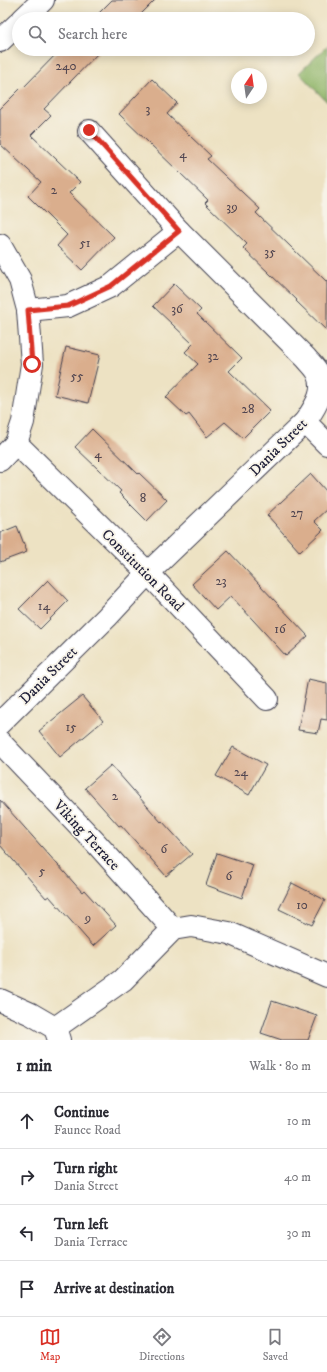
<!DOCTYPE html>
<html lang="en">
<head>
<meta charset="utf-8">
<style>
  body { margin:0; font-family:"IM FELL DW Pica",serif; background:#f2f2f3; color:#2b2b33 }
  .compass { position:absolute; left:231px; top:68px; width:36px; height:36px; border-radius:50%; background:#fff; box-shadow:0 2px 10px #0003; rotate:13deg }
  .stop { position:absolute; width:12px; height:12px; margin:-9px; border:3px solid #d93025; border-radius:50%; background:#fff }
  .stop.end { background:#d93025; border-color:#fff; box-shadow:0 1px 4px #0008 }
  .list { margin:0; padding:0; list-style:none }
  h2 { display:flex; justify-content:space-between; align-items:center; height:52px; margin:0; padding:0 16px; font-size:17px }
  h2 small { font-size:13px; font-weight:400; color:#7c7c81 }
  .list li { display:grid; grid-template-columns:26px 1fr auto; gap:12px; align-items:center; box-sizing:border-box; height:56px; padding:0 16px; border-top:1px solid #e1e1e2 }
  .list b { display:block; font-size:15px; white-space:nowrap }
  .list p { margin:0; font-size:13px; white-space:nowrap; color:#7c7c81 }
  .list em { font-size:13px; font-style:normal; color:#7c7c81 }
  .icon { flex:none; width:22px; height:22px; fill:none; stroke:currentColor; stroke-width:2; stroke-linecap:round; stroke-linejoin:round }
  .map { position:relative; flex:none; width:327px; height:1040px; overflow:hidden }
  .search { position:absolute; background:#fff; box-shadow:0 2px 10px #0003; left:12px; right:12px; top:12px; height:44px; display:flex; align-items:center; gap:10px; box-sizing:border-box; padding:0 14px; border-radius:22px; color:#7c7c81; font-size:15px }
  .sheet { height:276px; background:#fff }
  nav { display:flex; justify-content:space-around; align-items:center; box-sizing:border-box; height:56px; border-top:1px solid #e1e1e2; background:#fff; font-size:11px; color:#7c7c81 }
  nav a { display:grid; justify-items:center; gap:2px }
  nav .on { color:#d93025 }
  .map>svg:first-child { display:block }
  .forest { fill:#91b66a; stroke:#5a6c52 }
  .building { fill:#daae8d }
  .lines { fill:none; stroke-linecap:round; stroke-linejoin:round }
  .minor-casing { stroke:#403f4f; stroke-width:24 }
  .minor { stroke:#fff; stroke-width:22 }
  .route { stroke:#d93025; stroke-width:5 }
  .labels { text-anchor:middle; stroke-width:3.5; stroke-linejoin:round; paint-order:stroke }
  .number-label { font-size:13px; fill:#504550 }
  .street-label { font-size:15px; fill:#22223b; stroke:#f7f3e8 }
</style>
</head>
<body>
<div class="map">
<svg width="327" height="1040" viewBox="0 0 327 1040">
  <rect width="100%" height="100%" fill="#f7f3e8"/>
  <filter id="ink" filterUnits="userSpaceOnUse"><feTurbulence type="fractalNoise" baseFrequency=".025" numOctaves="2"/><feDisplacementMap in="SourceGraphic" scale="8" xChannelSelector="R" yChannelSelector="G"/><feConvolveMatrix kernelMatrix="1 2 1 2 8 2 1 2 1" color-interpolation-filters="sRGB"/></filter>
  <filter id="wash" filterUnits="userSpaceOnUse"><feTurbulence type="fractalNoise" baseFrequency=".012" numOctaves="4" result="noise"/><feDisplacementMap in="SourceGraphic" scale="16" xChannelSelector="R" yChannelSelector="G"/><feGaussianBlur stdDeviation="0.9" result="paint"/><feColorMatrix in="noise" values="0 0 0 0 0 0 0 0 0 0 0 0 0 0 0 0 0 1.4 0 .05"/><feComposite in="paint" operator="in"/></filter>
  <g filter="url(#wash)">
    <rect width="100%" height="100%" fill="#ede2c3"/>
    <path class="forest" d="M327 46V102L299 73Z"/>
    <g id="blocks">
      <g class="building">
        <path d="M112 0H155L136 19H93Z"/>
        <path d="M61 49H108L104 53 101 50 44 109 51 115 31 135 80 182 69 193 114 237 82 270 57 246 67 235 28 196 41 182 0 144V109L22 87 23 88Z"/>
        <path d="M152 79 177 103 167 114 211 156 207 159 260 209 256 213 327 282V331L296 301 297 300 243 248 247 244 205 203 208 200 119 114Z"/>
        <path d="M174 284 201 310 197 314 242 358 229 371 270 411 243 438 225 422 207 437 189 414 186 416 166 397 198 364 185 352 193 344 153 306Z"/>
        <path d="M66 347 100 355 88 403 55 395Z"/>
        <path d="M92 429 138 474 139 473 167 500 147 521 119 493 121 491 75 447Z"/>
        <path d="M311 474 327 492V509L314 521 323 530 300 552 267 515Z"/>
        <path d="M17 526 27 552 0 562V533Z"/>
        <path d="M228 551 308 636 286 656 231 596 216 610 192 584Z"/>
        <path d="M48 580 68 601 40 629 19 609Z"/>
        <path d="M308 679 327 683V720L321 719 318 733 298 730Z"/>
        <path d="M82 696 103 721 60 757 39 731Z"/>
        <path d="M233 747 266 765 249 795 216 776Z"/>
        <path d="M111 765 161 822 162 821 192 854 166 876 121 825 119 826 85 788Z"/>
        <path d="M0 800 82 892 84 890 116 925 93 946 49 896 46 898 0 845Z"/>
        <path d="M217 853 253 865 242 898 206 885Z"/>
        <path d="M292 883 325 900 312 925 279 909Z"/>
        <path d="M272 1001 317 1016 308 1040H282L261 1033Z"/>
      </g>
    </g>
  </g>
  <g filter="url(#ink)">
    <use href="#blocks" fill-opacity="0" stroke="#403f4f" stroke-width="1"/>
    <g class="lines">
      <defs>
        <g id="minor">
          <path d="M23 19 43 0"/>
          <path d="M0 41 19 23"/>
          <path d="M89 131 179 231"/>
          <path d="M0 245 20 280 28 310 32 364 23 422 16 443 0 460"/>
          <path d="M305 422 327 444"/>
          <path d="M16 443 148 573 267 699"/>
          <path d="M0 723 107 617 148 573 305 422C315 407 327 391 318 373 315 367 310 363 306 358L179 231 111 286 68 306 28 310"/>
          <path d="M0 742 95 842 173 929"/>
          <path d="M0 1000 31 1014 55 1028 59 1040"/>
          <path d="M55 1028 123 980 173 929 191 926 229 933 327 976"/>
        </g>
      </defs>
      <use href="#minor" class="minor-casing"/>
      <use href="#minor" class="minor"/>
    </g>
  </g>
  <g class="lines" filter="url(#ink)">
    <path class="route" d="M32 364 28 310 68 306 111 286 179 231 89 130"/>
  </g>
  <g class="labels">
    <g class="number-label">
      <text x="66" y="70">240</text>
      <text x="148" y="113">3</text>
      <text x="183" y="158">4</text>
      <text x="54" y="194">2</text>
      <text x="232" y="211">39</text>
      <text x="85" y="247">51</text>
      <text x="270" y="256">35</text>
      <text x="177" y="313">36</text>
      <text x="213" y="360">32</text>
      <text x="77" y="380">55</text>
      <text x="248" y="413">28</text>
      <text x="98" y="458">4</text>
      <text x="143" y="502">8</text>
      <text x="297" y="517">27</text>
      <text x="221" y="585">23</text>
      <text x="44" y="610">14</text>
      <text x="280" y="633">16</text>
      <text x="71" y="731">15</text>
      <text x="241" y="776">24</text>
      <text x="115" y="800">2</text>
      <text x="164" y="853">6</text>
      <text x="42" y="875">5</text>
      <text x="229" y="880">6</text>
      <text x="302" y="909">10</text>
      <text x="88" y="922">9</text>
    </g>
    <g class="street-label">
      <text transform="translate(278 447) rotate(-45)" y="5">Dania Street</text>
      <text transform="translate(143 570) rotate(45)" y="5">Constitution Road</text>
      <text transform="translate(48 675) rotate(-45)" y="5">Dania Street</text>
      <text transform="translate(87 835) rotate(47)" y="5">Viking Terrace</text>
    </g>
  </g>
</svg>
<svg class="compass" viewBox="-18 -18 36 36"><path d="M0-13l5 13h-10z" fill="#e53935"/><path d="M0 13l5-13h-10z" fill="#7c7c81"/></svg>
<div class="stop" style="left:32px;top:364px"></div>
<div class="stop end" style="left:89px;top:130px"></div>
<div class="search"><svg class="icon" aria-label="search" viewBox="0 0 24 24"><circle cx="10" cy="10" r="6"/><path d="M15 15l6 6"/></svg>Search here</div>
</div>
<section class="sheet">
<h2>1 min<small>Walk · 80 m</small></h2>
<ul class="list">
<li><svg class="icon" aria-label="ahead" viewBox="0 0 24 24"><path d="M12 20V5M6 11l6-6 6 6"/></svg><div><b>Continue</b><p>Faunce Road</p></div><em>10 m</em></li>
<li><svg class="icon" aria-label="right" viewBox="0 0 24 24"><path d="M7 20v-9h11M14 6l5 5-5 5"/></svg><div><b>Turn right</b><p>Dania Street</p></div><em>40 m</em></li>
<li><svg class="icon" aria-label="left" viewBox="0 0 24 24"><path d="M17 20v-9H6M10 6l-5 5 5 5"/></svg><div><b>Turn left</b><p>Dania Terrace</p></div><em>30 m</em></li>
<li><svg class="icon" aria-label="arrive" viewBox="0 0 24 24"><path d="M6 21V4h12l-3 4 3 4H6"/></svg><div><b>Arrive at destination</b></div></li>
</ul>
</section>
<nav>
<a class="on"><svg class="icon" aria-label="map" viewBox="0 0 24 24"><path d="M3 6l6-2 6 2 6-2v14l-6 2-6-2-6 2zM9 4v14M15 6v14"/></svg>Map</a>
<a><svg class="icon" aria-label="directions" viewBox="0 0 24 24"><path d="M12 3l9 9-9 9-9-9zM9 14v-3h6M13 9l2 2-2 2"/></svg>Directions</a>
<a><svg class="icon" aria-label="saved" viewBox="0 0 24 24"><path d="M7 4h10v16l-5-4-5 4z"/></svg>Saved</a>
</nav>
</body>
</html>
